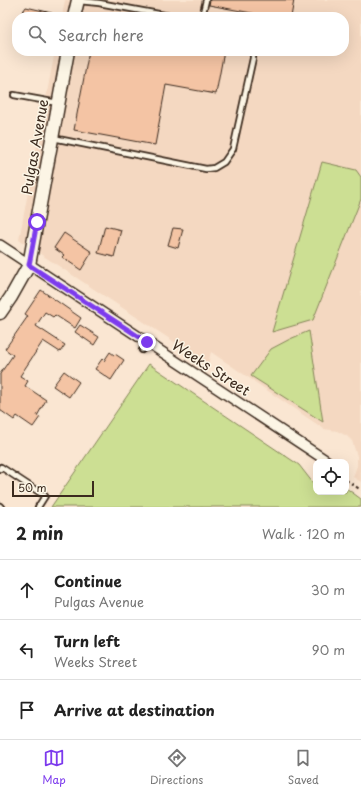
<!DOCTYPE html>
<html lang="en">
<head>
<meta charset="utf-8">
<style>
  body { margin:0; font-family:"Playpen Sans",sans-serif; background:#f6f6f6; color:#222 }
  .controls { position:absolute; right:12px; bottom:12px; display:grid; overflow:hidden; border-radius:8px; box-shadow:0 4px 16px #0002 }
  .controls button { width:36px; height:36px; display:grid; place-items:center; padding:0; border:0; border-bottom:1px solid #e0e0e0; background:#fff; color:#222; font:20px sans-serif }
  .scale { position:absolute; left:12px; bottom:10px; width:82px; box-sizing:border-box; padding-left:4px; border:2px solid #3b2a1e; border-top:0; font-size:11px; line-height:14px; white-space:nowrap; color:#3b2a1e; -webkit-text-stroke:3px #fcf5e5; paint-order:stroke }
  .stop { position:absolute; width:12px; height:12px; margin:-9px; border:3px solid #7c3aed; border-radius:50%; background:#fff }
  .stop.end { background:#7c3aed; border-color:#fff; box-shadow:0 1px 4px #0008 }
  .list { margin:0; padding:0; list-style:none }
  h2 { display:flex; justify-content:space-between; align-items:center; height:52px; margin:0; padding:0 16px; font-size:17px }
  h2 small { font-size:13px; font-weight:400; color:#767676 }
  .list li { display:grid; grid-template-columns:26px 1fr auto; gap:12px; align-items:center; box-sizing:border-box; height:60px; padding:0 16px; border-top:1px solid #e0e0e0 }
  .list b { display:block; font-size:15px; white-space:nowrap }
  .list p { margin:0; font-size:13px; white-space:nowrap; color:#767676 }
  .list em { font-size:13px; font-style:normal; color:#767676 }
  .icon { flex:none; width:22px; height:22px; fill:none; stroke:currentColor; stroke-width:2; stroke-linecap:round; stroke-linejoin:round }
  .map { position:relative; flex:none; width:361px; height:507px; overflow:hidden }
  .search { position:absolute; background:#fff; box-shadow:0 4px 16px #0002; left:12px; right:12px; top:12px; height:44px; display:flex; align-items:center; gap:10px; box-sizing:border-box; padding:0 14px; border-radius:16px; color:#767676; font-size:15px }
  .sheet { height:232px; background:#fff }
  nav { display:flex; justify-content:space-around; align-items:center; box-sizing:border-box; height:56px; border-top:1px solid #e0e0e0; background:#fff; font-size:11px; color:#767676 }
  nav a { display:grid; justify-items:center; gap:2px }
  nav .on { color:#7c3aed }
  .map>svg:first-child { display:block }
  .built { fill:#f4d8c1 }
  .green { fill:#ccdf93; stroke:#848458 }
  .building { fill:#f4c4a4; stroke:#3b2a1e }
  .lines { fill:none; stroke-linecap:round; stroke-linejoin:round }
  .lane-casing { stroke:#3b2a1e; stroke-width:8 }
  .street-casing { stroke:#3b2a1e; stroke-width:12 }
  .secondary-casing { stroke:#3b2a1e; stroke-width:15 }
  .path { stroke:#3b2a1e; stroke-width:2; stroke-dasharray:3 3; stroke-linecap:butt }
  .lane { stroke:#fcf5e5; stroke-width:4.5 }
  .street { stroke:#fcf5e5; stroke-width:9 }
  .secondary { stroke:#fcf5e5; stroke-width:12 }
  .route { stroke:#7c3aed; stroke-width:5 }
  .labels { text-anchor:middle; stroke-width:3; stroke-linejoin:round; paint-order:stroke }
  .street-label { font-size:14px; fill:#3b2a1e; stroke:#fcf5e5 }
</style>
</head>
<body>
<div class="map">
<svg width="361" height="507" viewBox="0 0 361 507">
  <rect width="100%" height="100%" fill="#fae6d2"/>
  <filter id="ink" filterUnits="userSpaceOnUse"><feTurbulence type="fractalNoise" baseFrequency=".025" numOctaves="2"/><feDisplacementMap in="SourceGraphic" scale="8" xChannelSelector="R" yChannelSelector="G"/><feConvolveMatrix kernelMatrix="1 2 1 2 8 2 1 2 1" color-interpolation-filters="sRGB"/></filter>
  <g filter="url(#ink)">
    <path class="built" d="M65 0H361V482L353 477 357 466V456L352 441 347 436 337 431 324 429 211 352 208 364 19 240 55 51H344V17H62Z"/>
    <g class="green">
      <path d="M322 162 356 170 361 177V199L313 320 272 332Z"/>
      <path d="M309 331 323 422 251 376 271 349 290 339Z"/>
      <path d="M149 364 299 465 313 483H316V492H346V488L361 499V507H51Z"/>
    </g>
    <g class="building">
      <path d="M210 0H294L291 17H273L209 5Z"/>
      <path d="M26 7 52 13V17H19Z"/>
      <path d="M89 51H224L216 94 166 85 155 145 74 130Z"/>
      <path d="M105 226 121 230 114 257 98 253Z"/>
      <path d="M173 228 183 229 178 248 168 245Z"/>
      <path d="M64 233 92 252 81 270 62 257 64 255 54 248Z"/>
      <path d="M41 290 81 318 75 328 55 315 53 317 45 312 36 326 65 345 60 352 43 341 20 376 28 381 25 386 46 400 37 416 40 417 33 427 17 416 14 420 0 410V374L13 355 5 349 28 316 25 314Z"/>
      <path d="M80 325 99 337 94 345 75 332Z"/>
      <path d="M110 352 114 355 115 354 124 360 111 380 95 369 102 359 104 361Z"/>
      <path d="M64 371 79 382 69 397 53 386Z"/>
    </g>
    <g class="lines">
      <defs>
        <g id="lane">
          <path d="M79 1 99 3 175 17"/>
          <path d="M202 17 206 0"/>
          <path d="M14 95 58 103"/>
          <path d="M53 138 206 169 214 168 224 162 233 149 253 58V53L252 51"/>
          <path d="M142 350 147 342"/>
          <path d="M0 469 1 467 45 496 38 507"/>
          <path d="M0 506 1 507"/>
        </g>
        <path id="street" d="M0 245 327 461"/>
        <g id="secondary">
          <path d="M74 17 78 0"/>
          <path d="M0 313 11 297 29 265 68 51"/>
        </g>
      </defs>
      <use href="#lane" class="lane-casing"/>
      <use href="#street" class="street-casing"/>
      <use href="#secondary" class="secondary-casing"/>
      <path class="path" d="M346 480 361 490"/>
      <use href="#lane" class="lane"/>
      <use href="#street" class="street"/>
      <use href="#secondary" class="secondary"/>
    </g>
  </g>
  <g class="lines" filter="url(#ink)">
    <path class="route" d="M37 222 29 265 147 342"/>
  </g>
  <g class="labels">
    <g class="street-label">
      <text transform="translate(35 147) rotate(-80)" y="5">Pulgas Avenue</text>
      <text transform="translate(211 368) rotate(33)" y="5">Weeks Street</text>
    </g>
  </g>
</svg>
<div class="controls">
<button><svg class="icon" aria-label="locate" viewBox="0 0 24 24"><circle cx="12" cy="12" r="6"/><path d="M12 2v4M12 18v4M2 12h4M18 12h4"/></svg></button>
</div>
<div class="scale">50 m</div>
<div class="stop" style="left:37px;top:222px"></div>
<div class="stop end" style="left:147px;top:342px"></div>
<div class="search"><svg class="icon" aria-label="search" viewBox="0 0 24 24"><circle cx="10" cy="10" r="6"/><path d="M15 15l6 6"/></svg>Search here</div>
</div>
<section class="sheet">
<h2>2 min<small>Walk · 120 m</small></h2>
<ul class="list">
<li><svg class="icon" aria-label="ahead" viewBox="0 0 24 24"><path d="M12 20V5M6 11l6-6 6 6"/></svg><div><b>Continue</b><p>Pulgas Avenue</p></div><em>30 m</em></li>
<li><svg class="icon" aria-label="left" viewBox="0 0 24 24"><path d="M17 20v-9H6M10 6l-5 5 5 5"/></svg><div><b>Turn left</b><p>Weeks Street</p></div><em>90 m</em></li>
<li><svg class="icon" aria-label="arrive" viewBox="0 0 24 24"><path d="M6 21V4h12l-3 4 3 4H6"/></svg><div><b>Arrive at destination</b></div></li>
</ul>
</section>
<nav>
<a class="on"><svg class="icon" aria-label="map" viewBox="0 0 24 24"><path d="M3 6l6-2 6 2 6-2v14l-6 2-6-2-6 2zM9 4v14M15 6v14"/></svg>Map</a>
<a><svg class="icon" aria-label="directions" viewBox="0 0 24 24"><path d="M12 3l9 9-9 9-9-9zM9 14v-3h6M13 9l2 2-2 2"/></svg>Directions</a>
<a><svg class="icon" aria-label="saved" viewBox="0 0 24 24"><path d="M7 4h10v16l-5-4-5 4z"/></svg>Saved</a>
</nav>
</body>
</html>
